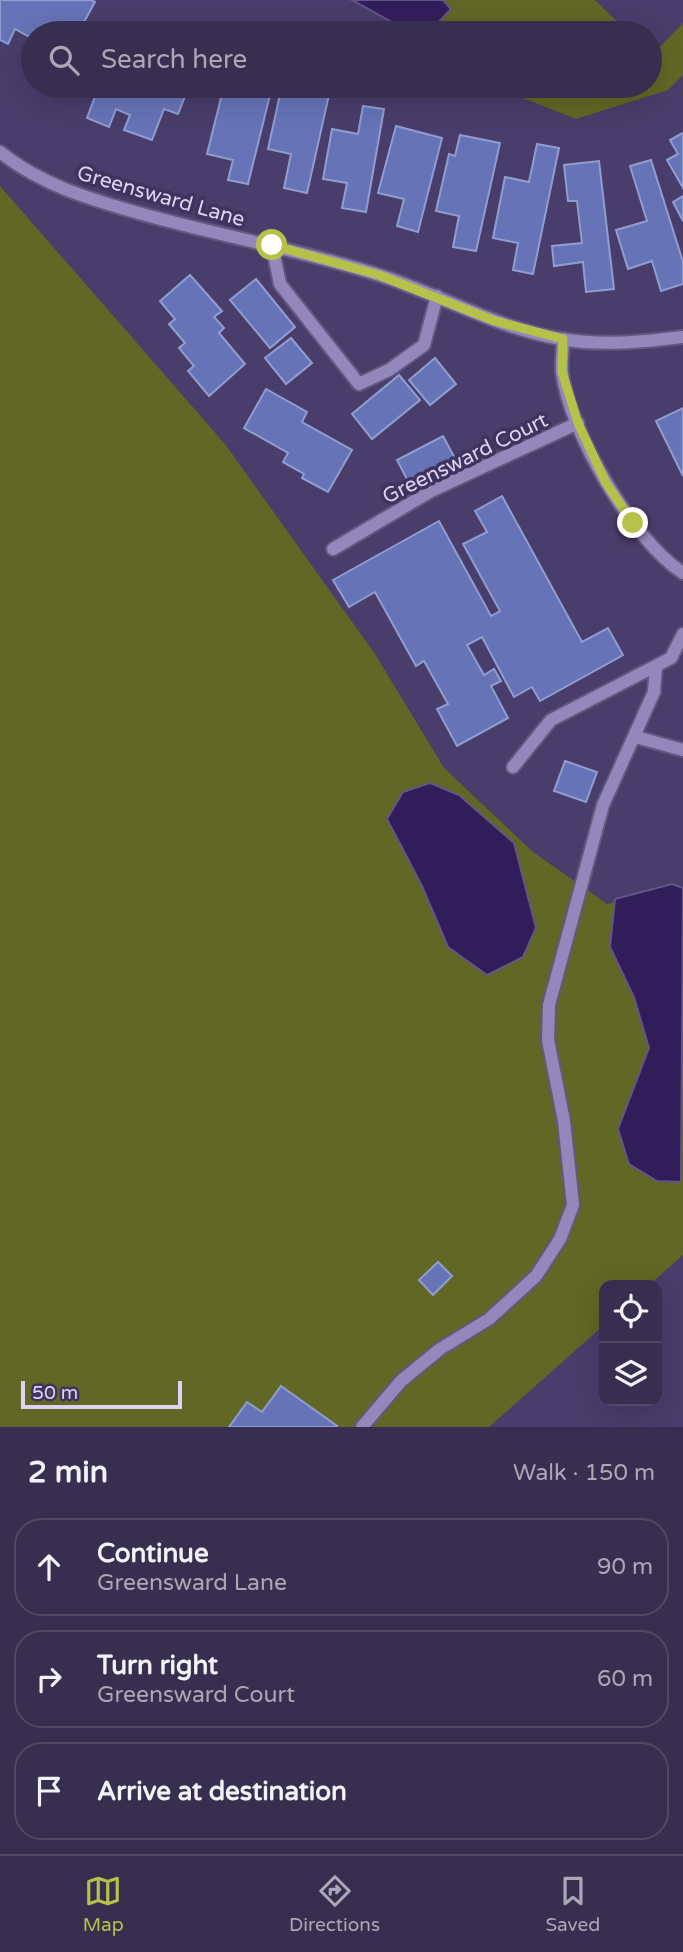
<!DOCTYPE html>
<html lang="en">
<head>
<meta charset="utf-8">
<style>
  body { margin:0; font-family:"Varela Round",sans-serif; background:#3e3657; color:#f1f3f6 }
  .controls { position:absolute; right:21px; bottom:21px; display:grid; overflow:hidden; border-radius:14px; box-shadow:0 7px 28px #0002 }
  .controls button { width:63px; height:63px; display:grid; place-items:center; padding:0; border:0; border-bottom:2px solid #514a67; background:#372e50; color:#f1f3f6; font:35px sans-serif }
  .scale { position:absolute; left:21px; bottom:18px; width:161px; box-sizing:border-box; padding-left:7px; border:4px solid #dad5f1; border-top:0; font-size:19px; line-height:24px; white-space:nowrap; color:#dad5f1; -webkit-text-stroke:5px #3f335f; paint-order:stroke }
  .stop { position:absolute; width:21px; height:21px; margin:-16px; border:5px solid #b6c149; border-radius:50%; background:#fff }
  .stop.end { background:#b6c149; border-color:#fff; box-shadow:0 2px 7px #0008 }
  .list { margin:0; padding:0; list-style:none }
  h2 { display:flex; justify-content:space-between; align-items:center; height:91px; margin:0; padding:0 28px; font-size:30px }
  h2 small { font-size:23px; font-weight:400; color:#aaa8b7 }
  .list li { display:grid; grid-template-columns:46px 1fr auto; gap:21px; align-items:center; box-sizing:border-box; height:98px; margin:0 14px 14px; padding:0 14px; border:2px solid #514a67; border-radius:28px }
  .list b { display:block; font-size:26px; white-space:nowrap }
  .list p { margin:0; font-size:23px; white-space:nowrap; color:#aaa8b7 }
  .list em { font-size:23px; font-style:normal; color:#aaa8b7 }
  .icon { flex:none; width:38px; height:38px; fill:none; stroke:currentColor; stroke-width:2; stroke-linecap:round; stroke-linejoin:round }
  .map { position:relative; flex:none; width:683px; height:1427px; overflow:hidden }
  .search { position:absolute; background:#372e50; box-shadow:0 7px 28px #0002; left:21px; right:21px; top:21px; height:77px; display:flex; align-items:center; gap:18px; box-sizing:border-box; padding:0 24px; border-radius:38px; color:#aaa8b7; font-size:26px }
  .sheet { height:427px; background:#372e50 }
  nav { display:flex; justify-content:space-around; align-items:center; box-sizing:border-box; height:98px; border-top:2px solid #514a67; background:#372e50; font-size:19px; color:#aaa8b7 }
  nav a { display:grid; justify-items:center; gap:4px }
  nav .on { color:#b6c149 }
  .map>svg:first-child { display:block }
  .green { fill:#616724 }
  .water { fill:#321d5b; stroke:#645488; stroke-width:2 }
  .building { fill:#6673b7; stroke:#919dd1; stroke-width:2 }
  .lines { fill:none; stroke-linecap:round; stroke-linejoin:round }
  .minor-casing { stroke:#63587f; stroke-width:16 }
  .minor { stroke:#9388bb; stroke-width:12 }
  .route { stroke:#b6c149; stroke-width:9 }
  .labels { text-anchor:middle; stroke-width:7; stroke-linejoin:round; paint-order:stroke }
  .street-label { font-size:21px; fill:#dad5f1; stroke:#3f335f }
</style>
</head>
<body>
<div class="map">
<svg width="683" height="1427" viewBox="0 0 683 1427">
  <rect width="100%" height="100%" fill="#493d6b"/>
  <g class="green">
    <path d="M352 0H595L629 33H411Z"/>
    <path d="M683 23V75L668 90 576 119 493 86H650V53L652 55Z"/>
    <path d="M0 186 225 444 375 654 444 768 533 852 607 904 669 888 683 892V1255L649 1285H604V1325L489 1427H0Z"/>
  </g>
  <g class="water">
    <path d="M352 0H443L451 9 436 25 408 31Z"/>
    <path d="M430 783 459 795 514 843 536 928 523 957 487 975 448 947 422 886 387 819 403 792Z"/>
    <path d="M672 884 683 888 681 1182 657 1181 629 1164 618 1129 649 1048 634 997 610 947 615 899Z"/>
  </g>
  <g class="building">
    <path d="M0 0H91L95 2 78 33H33V39L15 29 8 44 0 40Z"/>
    <path d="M99 86H189L178 114 164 109 152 140 124 130 130 115 116 109 109 127 87 118Z"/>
    <path d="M224 86 272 87 248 184 228 180 233 160 207 154Z"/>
    <path d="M299 86H331L307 193 284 188 291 154 268 149 281 90 298 93Z"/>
    <path d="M363 106 384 109 366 212 342 208 347 183 323 179 332 129 358 134Z"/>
    <path d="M396 126 442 138 418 232 397 226 404 199 378 193Z"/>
    <path d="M683 133V188L667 160 678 154 670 140Z"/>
    <path d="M460 135 500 143 476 251 453 247 459 216 436 211 449 154 455 156Z"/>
    <path d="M537 144 559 148 533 274 513 270 518 243 493 238 505 177 529 182Z"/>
    <path d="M651 160 683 262V284L661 291 652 261 628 269 616 230 647 221 630 166Z"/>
    <path d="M599 161 614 289 586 292 583 262 554 266 552 246 582 243 577 201H568L564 165Z"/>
    <path d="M683 196V221L673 202Z"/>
    <path d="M190 275 222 311 214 317 224 328 219 333 245 364 209 396 188 371 194 366 179 348 185 343 169 324 175 319 160 301Z"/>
    <path d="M256 279 295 327 270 348 230 300Z"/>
    <path d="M291 338 312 363 286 384 265 358Z"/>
    <path d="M435 358 456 384 430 405 409 380Z"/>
    <path d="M399 375 420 400 372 439 352 414Z"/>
    <path d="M266 389 307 412 302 422 352 450 328 492 302 478 304 474 283 462 288 453 244 428Z"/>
    <path d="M683 408V476L656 421Z"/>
    <path d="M443 436 459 466 413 491 397 460Z"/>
    <path d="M502 496 582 642 608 628 623 655 540 701 532 687 514 697 482 637 467 645 484 675 494 669 501 681 491 686 508 718 457 746 437 709 448 704 424 661 416 666 375 592 349 607 333 580 439 521 491 616 500 611 463 544 487 532 475 511Z"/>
    <path d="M565 761 597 772 586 802 554 791Z"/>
    <path d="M438 1262 452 1276 433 1295 419 1280Z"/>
    <path d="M281 1386 337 1426 336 1427H229L247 1402 262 1412Z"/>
  </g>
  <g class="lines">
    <defs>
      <g id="minor">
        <path d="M0 152C40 184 86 198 135 212 215 235 297 249 376 274 439 294 496 328 561 339 602 346 642 342 683 337"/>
        <path d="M272 245 280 284 359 384 389 370 424 345 437 296"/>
        <path d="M563 339C563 350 561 362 562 372 569 431 633 541 683 573"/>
        <path d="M333 549 431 491 578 423"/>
        <path d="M636 737 683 750"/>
        <path d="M513 767 551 720 671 658 683 634"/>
        <path d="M362 1427 401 1381 440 1349 489 1319 536 1276 560 1239 573 1205 564 1121 548 1040 549 1005 603 805 654 692 656 666"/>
      </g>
    </defs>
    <use href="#minor" class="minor-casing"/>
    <use href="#minor" class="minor"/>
  </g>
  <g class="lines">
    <path class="route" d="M272 245 379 275 495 321 563 339 562 372 578 423 606 483 633 523"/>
  </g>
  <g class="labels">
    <g class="street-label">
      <text transform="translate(161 196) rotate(16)" y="7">Greensward Lane</text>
      <text transform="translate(465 458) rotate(-26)" y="7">Greensward Court</text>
    </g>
  </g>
</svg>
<div class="controls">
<button><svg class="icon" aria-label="locate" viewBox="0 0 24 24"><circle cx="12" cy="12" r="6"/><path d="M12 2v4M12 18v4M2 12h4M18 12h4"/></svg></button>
<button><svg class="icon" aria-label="layers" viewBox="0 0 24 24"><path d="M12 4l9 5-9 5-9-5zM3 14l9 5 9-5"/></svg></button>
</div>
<div class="scale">50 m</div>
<div class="stop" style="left:272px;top:245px"></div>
<div class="stop end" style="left:633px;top:523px"></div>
<div class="search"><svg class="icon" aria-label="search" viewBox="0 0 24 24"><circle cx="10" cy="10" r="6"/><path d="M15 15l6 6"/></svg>Search here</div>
</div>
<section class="sheet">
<h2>2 min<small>Walk · 150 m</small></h2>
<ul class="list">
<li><svg class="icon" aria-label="ahead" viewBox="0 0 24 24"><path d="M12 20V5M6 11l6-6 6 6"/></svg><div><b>Continue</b><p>Greensward Lane</p></div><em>90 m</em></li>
<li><svg class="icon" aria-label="right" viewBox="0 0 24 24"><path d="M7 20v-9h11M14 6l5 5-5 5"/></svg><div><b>Turn right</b><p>Greensward Court</p></div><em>60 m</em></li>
<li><svg class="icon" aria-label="arrive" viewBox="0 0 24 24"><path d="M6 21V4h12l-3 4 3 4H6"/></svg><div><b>Arrive at destination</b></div></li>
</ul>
</section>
<nav>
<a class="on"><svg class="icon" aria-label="map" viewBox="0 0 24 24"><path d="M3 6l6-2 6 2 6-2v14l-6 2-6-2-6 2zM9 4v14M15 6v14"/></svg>Map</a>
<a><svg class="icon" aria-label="directions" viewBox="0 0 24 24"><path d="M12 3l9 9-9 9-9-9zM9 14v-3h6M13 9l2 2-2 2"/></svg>Directions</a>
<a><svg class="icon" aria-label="saved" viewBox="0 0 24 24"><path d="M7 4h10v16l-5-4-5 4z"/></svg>Saved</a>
</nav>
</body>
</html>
